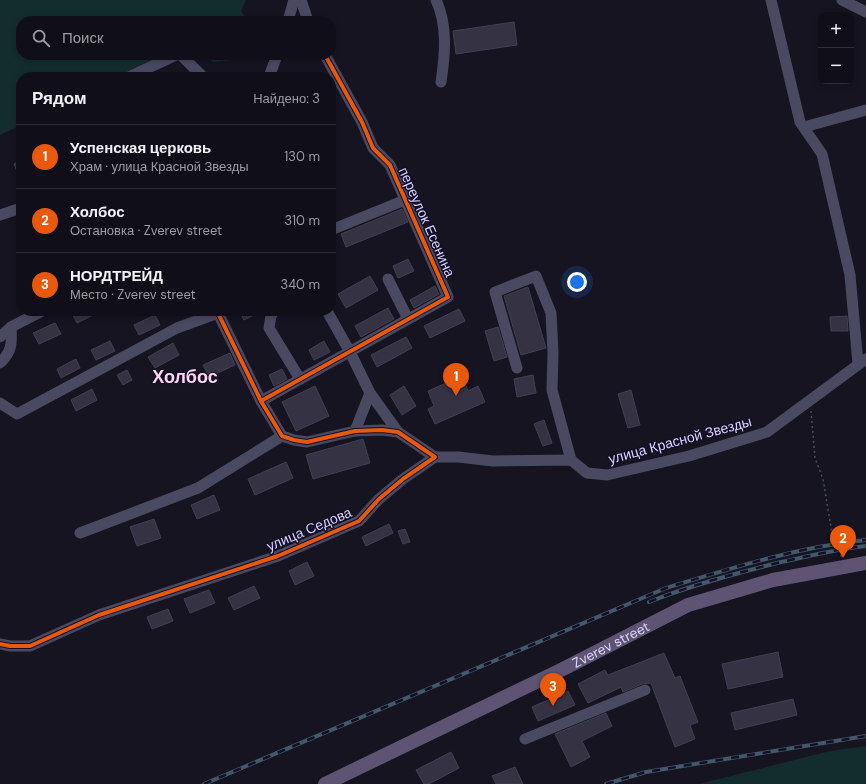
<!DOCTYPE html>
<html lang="ru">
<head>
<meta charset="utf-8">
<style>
  body { margin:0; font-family:"DM Sans",sans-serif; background:#1e1d26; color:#f1f3f6 }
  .controls { position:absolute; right:12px; top:12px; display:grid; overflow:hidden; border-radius:8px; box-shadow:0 2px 6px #0003 }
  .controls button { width:36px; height:36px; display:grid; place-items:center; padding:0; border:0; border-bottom:1px solid #302f38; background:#100f19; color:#f1f3f6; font:20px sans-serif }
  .you { position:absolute; left:577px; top:282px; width:14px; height:14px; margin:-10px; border:3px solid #fff; border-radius:50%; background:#1a73e8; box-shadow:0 0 0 6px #1a73e833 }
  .badge { display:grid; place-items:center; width:26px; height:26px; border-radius:50%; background:#ea580c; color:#fff; font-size:13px; font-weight:700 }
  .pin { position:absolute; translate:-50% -33px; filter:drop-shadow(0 1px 2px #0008) }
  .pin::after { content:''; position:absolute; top:21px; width:14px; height:12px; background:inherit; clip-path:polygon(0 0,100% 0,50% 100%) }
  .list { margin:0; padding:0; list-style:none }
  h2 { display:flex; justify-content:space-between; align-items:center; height:52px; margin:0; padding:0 16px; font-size:17px }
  h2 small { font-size:13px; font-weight:400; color:#9c9ca2 }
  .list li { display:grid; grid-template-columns:26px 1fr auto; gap:12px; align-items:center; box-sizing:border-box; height:64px; padding:0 16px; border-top:1px solid #302f38 }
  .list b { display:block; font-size:15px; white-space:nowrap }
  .list p { margin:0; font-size:13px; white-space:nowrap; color:#9c9ca2 }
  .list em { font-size:13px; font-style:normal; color:#9c9ca2 }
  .icon { flex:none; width:22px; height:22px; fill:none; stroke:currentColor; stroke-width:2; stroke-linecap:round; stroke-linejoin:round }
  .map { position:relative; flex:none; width:866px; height:784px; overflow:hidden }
  .search { position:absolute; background:#100f19; box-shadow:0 2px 6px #0003; left:16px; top:16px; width:320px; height:44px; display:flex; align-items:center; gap:10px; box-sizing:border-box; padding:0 14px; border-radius:16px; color:#9c9ca2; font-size:15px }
  .panel { position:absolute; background:#100f19; box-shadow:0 2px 6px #0003; left:16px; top:72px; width:320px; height:244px; border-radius:16px }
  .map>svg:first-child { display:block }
  .green { fill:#132c2d }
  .building { fill:#343243; stroke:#433f54 }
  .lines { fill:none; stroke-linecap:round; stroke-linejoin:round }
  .path { stroke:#44505f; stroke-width:1.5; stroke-dasharray:2 3; stroke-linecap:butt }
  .minor { stroke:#4a4962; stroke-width:11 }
  .major { stroke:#5e5373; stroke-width:14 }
  .rail-casing { stroke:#43596b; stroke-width:4 }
  .rail { stroke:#130f26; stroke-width:2.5; stroke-dasharray:8; stroke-linecap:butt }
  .cycleway-casing { stroke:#130f26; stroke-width:6 }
  .cycleway { stroke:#e8590c; stroke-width:4 }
  .labels { text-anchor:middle; stroke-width:3; stroke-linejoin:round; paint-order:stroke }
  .street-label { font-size:14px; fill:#d9d4ff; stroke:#130f26 }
  .district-label { font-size:18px; font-weight:bold; fill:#ffd6f0; stroke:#130f26 }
</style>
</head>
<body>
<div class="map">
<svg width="866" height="784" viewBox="0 0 866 784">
  <rect width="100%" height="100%" fill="#161421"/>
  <g class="green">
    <path d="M0 0H246L241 11 248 21H21V55H162L120 77H21V125L0 135Z"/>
    <path d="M204 55H247L232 60 213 62Z"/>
    <path d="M866 746V784H699L830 751Z"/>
  </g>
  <g class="building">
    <path d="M514 22 517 45 456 54 453 31Z"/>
    <path d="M21 160V181L14 164Z"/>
    <path d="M402 209 408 222 346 247 341 234Z"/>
    <path d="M408 259 414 271 398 278 393 266Z"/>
    <path d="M370 276 378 290 346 308 338 294Z"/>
    <path d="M435 286 439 294 414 308 410 300Z"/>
    <path d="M528 287 546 348 521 355 504 296Z"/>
    <path d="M388 308 394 319 361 337 355 326Z"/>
    <path d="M459 309 465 321 430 338 424 326Z"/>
    <path d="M71 311H101L77 323Z"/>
    <path d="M239 311H262L244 320Z"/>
    <path d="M155 315 160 325 139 335 134 325Z"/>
    <path d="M847 316 848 331H831L830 317Z"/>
    <path d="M55 323 61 334 39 344 33 333Z"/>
    <path d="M498 327 507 357 494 361 485 331Z"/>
    <path d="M406 337 412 348 377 367 371 355Z"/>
    <path d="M110 341 115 351 96 360 91 350Z"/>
    <path d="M324 341 330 352 314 360 309 350Z"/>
    <path d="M173 343 179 355 155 368 148 357Z"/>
    <path d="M230 353 235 365 209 377 203 365Z"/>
    <path d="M76 359 80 368 61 378 57 369Z"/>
    <path d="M282 369 287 379 274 386 269 375Z"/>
    <path d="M127 370 132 380 123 385 117 375Z"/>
    <path d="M533 375 536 393 517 397 514 379Z"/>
    <path d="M462 376 468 391 478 386 485 402 435 424 428 409 434 406 428 391Z"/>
    <path d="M315 386 329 416 296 431 282 402Z"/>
    <path d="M404 386 416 406 402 415 390 395Z"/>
    <path d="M92 389 97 400 76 411 71 400Z"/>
    <path d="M631 390 640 425 628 428 618 394Z"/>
    <path d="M544 420 552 443 543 446 534 424Z"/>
    <path d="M363 439 370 463 313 479 306 455Z"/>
    <path d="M286 462 293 478 255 495 248 479Z"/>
    <path d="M214 495 220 510 197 519 191 505Z"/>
    <path d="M154 519 161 538 137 546 130 527Z"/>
    <path d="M389 524 393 533 366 546 362 537Z"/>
    <path d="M405 529 410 542 403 544 398 531Z"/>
    <path d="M307 562 314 576 295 585 289 571Z"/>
    <path d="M254 586 260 598 234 610 228 598Z"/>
    <path d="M209 590 215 603 190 613 184 599Z"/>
    <path d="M168 609 173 621 152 629 147 617Z"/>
    <path d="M778 652 783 677 728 689 722 664Z"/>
    <path d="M664 653 675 678 680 676 698 722 690 725 695 739 675 747 651 683 642 684 623 692 621 687 588 703 578 684 605 670 608 675Z"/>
    <path d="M568 691 575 705 538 721 532 707Z"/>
    <path d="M793 699 797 715 735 730 731 713Z"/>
    <path d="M606 713 612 726 582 741 590 757 571 767 555 734Z"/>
    <path d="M451 752 459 768 429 784H424L416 770Z"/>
    <path d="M515 767 523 784H496L492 776Z"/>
  </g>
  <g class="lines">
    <path class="path" d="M811 411 815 458 823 479 833 539 838 541 841 556H842"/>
    <g class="minor">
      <path d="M301 0 308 21"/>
      <path d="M436 0C448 26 445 55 441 82"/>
      <path d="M771 0 800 122 822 154 850 275 858 364"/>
      <path d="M842 0 866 12"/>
      <path d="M288 21 294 0"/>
      <path d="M181 55 203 77"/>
      <path d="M129 77 176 55"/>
      <path d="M269 77 277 55"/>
      <path d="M804 127 866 110"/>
      <path d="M0 215 21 208"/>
      <path d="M331 230 405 200"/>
      <path d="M388 279 408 319"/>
      <path d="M275 311 271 315 269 328 300 379"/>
      <path d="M327 311 350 352 370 393 398 432"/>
      <path d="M0 337 11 327 42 311"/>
      <path d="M0 363C12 352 12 343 11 327"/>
      <path d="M517 368 495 292 536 276 551 313 553 353 552 390 571 460"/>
      <path d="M261 401 448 297 390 165 373 148 362 122 325 55"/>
      <path d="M0 403 17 414 177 328 218 313"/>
      <path d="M355 431 370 393"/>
      <path d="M435 457H458L493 461 571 460 587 473 607 475 689 456 767 432 866 359"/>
      <path d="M80 533 198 488 282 436"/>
      <path d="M0 644 10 646H30L99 615 278 556 359 521 379 499 403 479 435 457 398 432 382 430 355 431 307 442 294 440 282 436 261 401 217 311"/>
      <path d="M525 739 645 690"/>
    </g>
    <path class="major" id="s1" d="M325 784 563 669 688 605 773 580 866 563"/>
    <defs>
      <g id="rail">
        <path d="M649 602C691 585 737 573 781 562 810 556 837 549 866 546"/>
        <path d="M204 784 666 588C732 568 798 547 866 540"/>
        <path d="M606 784 646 772 866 736"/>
      </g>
    </defs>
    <use href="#rail" class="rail-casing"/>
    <use href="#rail" class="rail"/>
    <defs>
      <g id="cycleway">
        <path d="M261 401 448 297 390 165 373 148 362 122 325 55"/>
        <path d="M0 644 10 646H30L99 615 278 556 359 521 379 499 403 479 435 457 398 432 382 430 355 431 307 442 294 440 282 436 261 401 217 311"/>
      </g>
    </defs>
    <use href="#cycleway" class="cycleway-casing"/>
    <use href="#cycleway" class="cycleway"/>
  </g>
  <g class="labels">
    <g class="street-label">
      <text transform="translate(427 222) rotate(66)" y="5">переулок Есенина</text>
      <text transform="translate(680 440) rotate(-15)" y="5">улица Красной Звезды</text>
      <text transform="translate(309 529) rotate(-23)" y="5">улица Седова</text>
      <text dy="5" stroke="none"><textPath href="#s1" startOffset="318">Zverev street</textPath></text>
    </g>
    <g class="district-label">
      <text x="185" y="383">Холбос</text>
    </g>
  </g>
</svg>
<div class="controls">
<button>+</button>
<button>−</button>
</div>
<div class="you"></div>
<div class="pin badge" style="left:456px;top:396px">1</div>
<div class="pin badge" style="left:843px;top:558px">2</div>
<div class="pin badge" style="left:553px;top:706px">3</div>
<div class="search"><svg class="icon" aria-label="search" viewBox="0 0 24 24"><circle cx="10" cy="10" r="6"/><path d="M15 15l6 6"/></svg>Поиск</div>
<section class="panel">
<h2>Рядом<small>Найдено: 3</small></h2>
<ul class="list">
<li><span class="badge">1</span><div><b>Успенская церковь</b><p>Храм · улица Красной Звезды</p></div><em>130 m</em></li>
<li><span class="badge">2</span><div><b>Холбос</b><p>Остановка · Zverev street</p></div><em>310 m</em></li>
<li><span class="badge">3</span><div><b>НОРДТРЕЙД</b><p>Место · Zverev street</p></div><em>340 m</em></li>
</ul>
</section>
</div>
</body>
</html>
